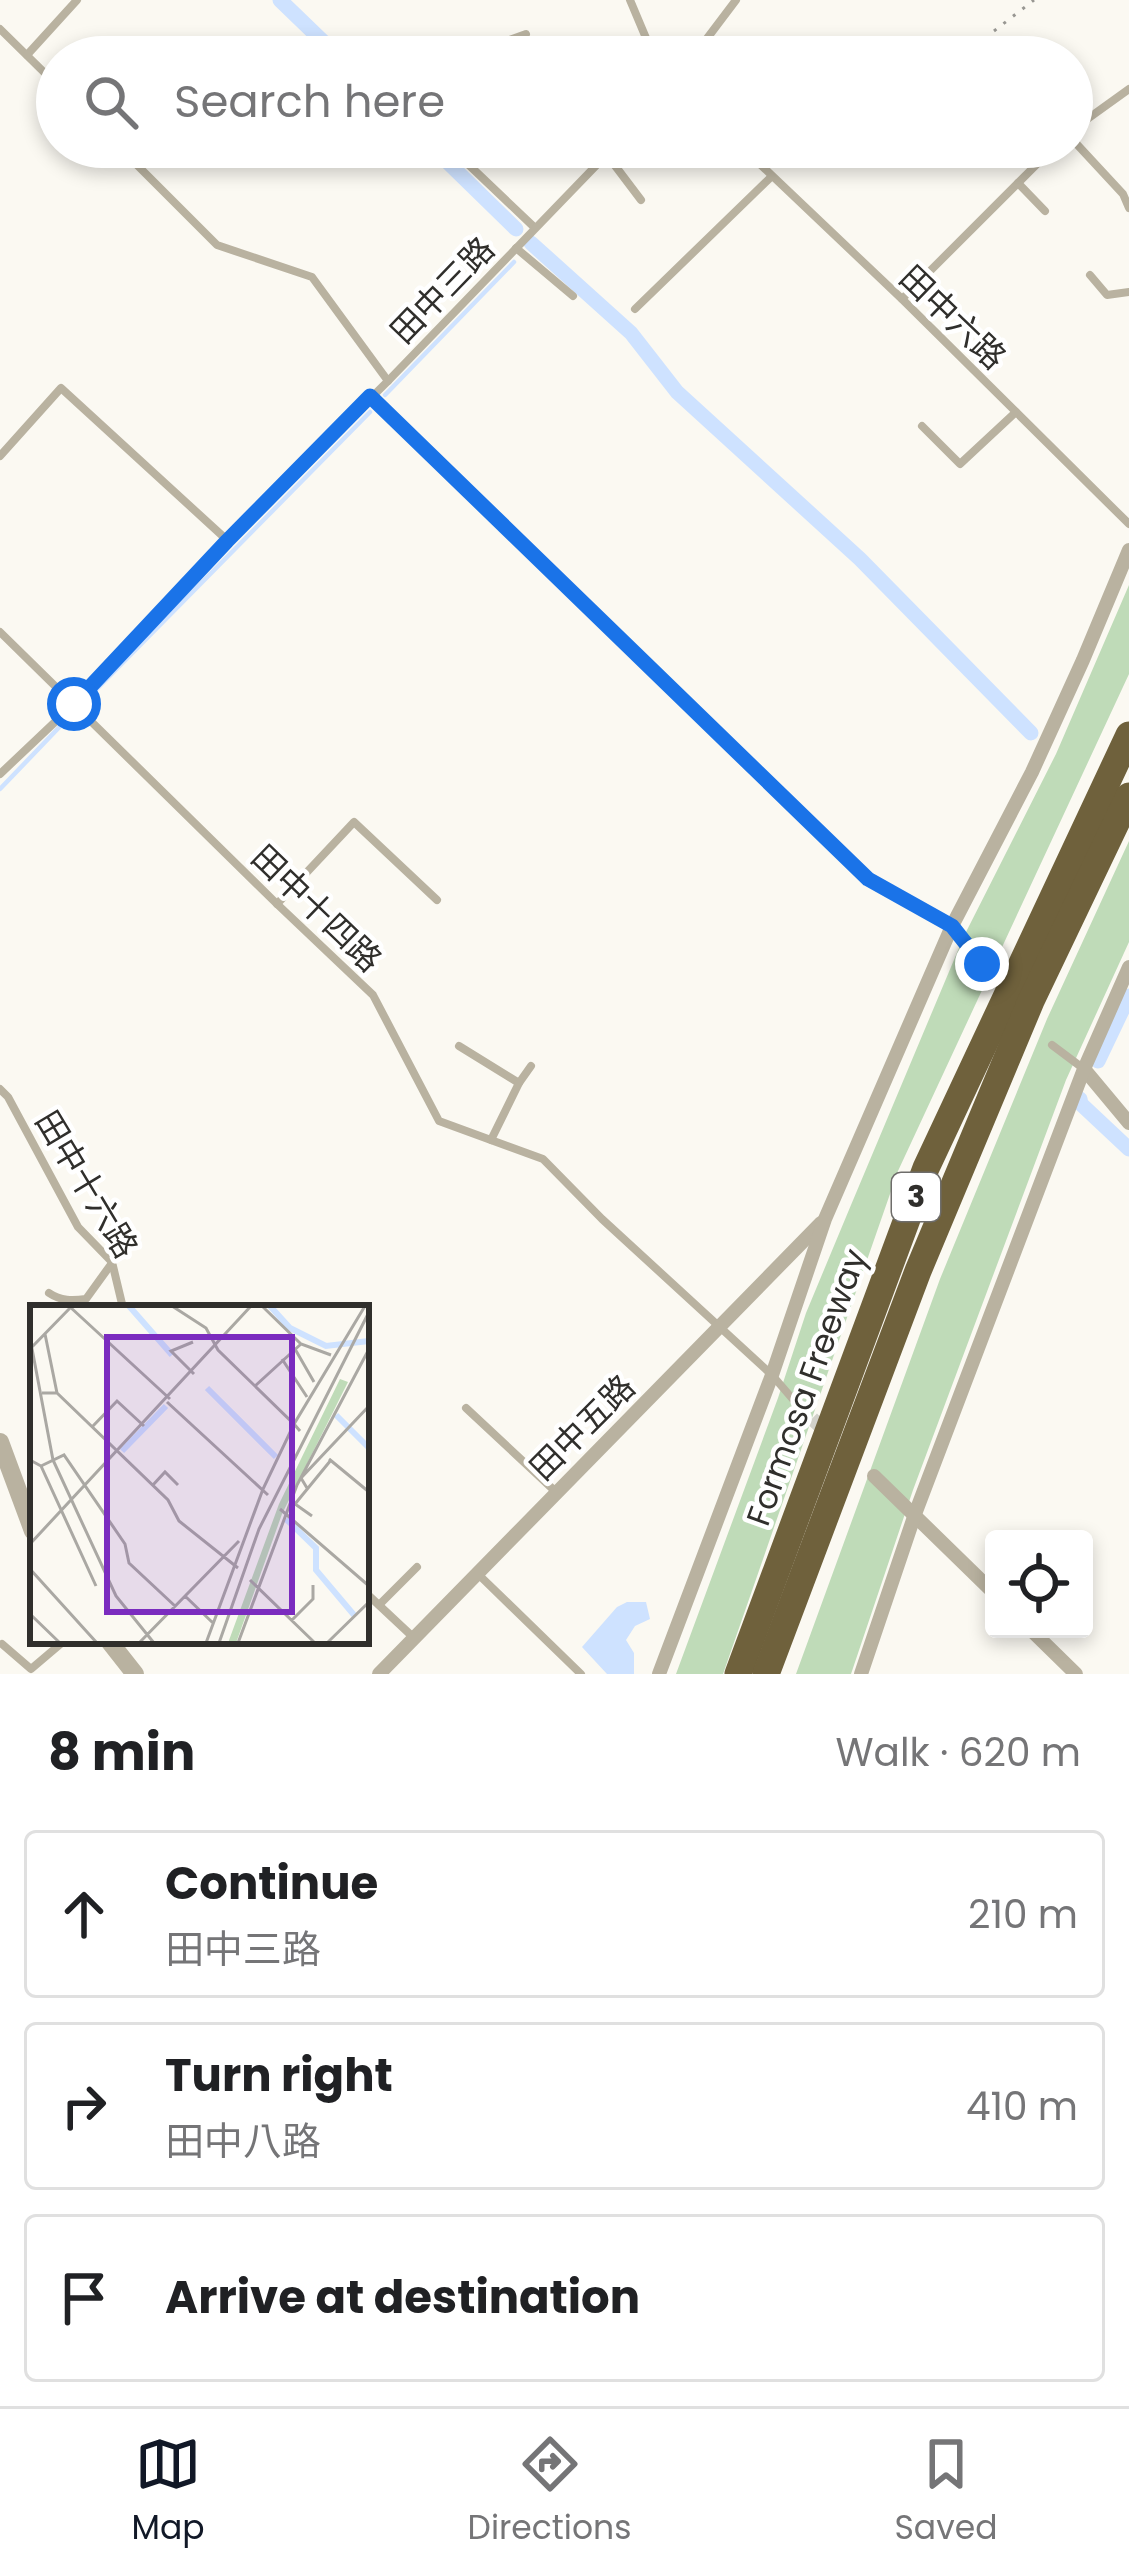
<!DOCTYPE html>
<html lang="en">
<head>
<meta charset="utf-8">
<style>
  body { margin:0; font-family:Poppins,"Noto Sans TC",sans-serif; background:#f6f6f6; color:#202124 }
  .controls { position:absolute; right:36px; bottom:36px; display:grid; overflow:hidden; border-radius:12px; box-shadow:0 6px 18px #0003 }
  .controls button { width:108px; height:108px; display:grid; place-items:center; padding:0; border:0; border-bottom:3px solid #e0e0e0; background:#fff; color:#202124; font:60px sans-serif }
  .stop { position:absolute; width:36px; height:36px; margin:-27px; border:9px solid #1a73e8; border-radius:50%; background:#fff }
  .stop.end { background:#1a73e8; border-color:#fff; box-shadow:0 3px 12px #0008 }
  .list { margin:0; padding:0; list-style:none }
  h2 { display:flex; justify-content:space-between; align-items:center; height:156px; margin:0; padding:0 48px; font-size:51px }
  h2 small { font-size:39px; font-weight:400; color:#757577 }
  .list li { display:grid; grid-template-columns:78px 1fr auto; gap:36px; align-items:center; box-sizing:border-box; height:168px; margin:0 24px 24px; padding:0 24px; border:3px solid #e0e0e0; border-radius:12px }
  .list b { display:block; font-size:45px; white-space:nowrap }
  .list p { margin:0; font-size:39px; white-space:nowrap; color:#757577 }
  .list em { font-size:39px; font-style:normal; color:#757577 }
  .icon { flex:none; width:66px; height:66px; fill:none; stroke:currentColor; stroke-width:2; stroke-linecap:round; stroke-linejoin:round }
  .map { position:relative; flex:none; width:1129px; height:1674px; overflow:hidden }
  .search { position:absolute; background:#fff; box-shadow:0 6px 18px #0003; left:36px; right:36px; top:36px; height:132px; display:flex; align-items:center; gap:30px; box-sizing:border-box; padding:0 42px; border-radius:66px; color:#757577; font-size:45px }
  .sheet { height:732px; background:#fff }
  nav { display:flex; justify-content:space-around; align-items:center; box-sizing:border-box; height:168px; border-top:3px solid #e0e0e0; background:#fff; font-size:33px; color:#757577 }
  nav a { display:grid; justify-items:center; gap:6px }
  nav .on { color:#111827 }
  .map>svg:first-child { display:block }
  .green { fill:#bfdbb8 }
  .water { fill:#cee2ff }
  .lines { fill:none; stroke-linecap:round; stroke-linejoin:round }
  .stream { stroke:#cee2ff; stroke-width:4.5 }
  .canal { stroke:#cee2ff; stroke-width:15 }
  .minor-tunnel { stroke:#d2d1ca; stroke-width:14; stroke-dasharray:14 7; stroke-linecap:butt }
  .path { stroke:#989792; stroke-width:3; stroke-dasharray:3 9; stroke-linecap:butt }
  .service { stroke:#b9b2a0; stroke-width:8 }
  .minor { stroke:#b9b2a0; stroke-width:14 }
  .tertiary { stroke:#b9b2a0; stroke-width:18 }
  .motorway { stroke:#6f613c; stroke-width:27 }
  .route { stroke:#1a73e8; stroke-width:15 }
  .labels { text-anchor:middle; stroke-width:9; stroke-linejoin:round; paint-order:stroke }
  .shield { fill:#fff; stroke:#6e6d6b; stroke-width:3 }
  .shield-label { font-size:30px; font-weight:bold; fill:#302f2c }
  .street-label { font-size:33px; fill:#302f2c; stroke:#fff }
  .inset-river { fill:none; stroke:#cee2ff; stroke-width:6 }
  .inset-road { fill:none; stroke:#aaa8a3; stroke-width:3 }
  .view { fill:#7b2cbf; fill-opacity:0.15; stroke:#7b2cbf; stroke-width:6 }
  .inset-edge { fill:none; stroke:#302f2c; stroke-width:6 }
</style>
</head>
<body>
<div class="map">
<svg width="1129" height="1674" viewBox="0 0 1129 1674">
  <rect width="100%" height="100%" fill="#fbf9f2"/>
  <g class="green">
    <path d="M1129 585V674L898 1171 723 1674H676L778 1398 806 1313 851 1205 964 936 1056 754Z"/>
    <path d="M1129 841V942L1066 1080 913 1490 851 1674H796L940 1279 1047 1019Z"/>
  </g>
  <path class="water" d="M627 1602H646L650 1619 635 1626 626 1640 634 1653V1674H607L582 1647 617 1607Z"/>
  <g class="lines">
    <g class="stream">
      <path d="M530 245 531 244"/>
      <path d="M385 395 514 262"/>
      <path d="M86 700 370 412"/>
      <path d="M0 789 70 716"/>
    </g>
    <g class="canal">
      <path d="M280 0 339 57"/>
      <path d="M432 147 516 229"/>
      <path d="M531 243 631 333 677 392 860 559 1031 733"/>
      <path d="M1098 1061 1129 996"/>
      <path d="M1080 1099 1081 1104 1129 1149"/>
    </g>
    <path class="minor-tunnel" d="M797 1404 828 1434"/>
    <path class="path" d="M994 31 1034 0"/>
    <g class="service">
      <path d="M630 0 654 57"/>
      <path d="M0 29 57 85"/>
      <path d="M27 55 77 0"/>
      <path d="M462 57 526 34"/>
      <path d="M693 57 736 0"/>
      <path d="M1072 130 1129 89"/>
      <path d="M1072 139 1123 194 1129 208"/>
      <path d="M119 147 217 245 312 277 388 381"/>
      <path d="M450 147 534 227"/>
      <path d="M742 147 902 299 1129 524"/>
      <path d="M607 155 641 200"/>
      <path d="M1018 183 1045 211"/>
      <path d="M516 248 573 296"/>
      <path d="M1090 275 1107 295 1129 292"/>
      <path d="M902 299 1054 147"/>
      <path d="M635 309 771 177"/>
      <path d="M370 396 869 879 952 926 982 964"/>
      <path d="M922 426 960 464 1016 412"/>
      <path d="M0 456 61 388 227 540"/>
      <path d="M0 632 277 904 373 995 439 1121 543 1159 602 1219 772 1375 797 1404"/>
      <path d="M0 774 74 704 227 541 388 381 614 147"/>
      <path d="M277 904 354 822 437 900"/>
      <path d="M1052 1045 1084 1069"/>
      <path d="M459 1046 519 1083"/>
      <path d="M0 1089 8 1097 78 1227 112 1262 123 1308"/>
      <path d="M491 1140 519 1083 531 1066"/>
      <path d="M49 1293C61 1301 72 1301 86 1299L112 1263"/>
      <path d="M466 1408 556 1492"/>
      <path d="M479 1575 581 1674"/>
      <path d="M366 1593 413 1637"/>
      <path d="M379 1605 417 1567"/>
      <path d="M2 1644 31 1669 64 1641"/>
    </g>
    <g class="minor">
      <path d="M1084 1069 1129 1123"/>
      <path d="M874 1476 994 1593"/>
      <path d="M1030 1629 1076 1674"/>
      <path d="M379 1674 821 1223"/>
      <path d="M659 1674 772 1375 825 1219 952 926 1032 772 1083 660 1129 550"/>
      <path d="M861 1674 915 1514 1084 1069 1129 967"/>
    </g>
    <g class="tertiary">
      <path d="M0 1442 33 1531"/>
      <path d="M109 1641 135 1674"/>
    </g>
    <g class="motorway">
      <path d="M738 1674 926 1168 1129 735"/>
      <path d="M766 1674 918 1271 1031 1001 1129 796"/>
    </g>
  </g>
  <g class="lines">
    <path class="route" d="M74 704 227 541 370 396 868 879 952 926 982 964"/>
  </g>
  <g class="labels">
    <rect class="shield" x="892" y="1173" width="48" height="48" rx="9"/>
    <g class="shield-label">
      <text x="916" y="1207">3</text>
    </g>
    <g class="street-label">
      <text transform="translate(442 290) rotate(-46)" y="12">田中三路</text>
      <text transform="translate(953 317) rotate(44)" y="12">田中六路</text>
      <text transform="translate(317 908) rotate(44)" y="12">田中十四路</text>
      <text transform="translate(87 1184) rotate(59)" y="12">田中十六路</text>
      <text transform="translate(806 1387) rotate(-70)" y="12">Formosa Freeway</text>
      <text transform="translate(582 1427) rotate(-45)" y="12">田中五路</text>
    </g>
  </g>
  <g transform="translate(30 1305)">
    <rect width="339" height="339" fill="#fbf9f2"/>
    <path d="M310 74 318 77 252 209 206 338H198L249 199Z" fill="#bfdbb8"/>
    <path class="inset-river" d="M99 1 142 50M240 1 260 23 296 41 339 36M177 83 246 152M306 110 339 143M92 146 136 101M256 214 286 243V265L324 310"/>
    <path class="inset-road" d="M39 1 140 94M142 1 176 23 188 45 264 119 335 1M232 1 271 39 301 50M15 29 27 88M0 33 23 155 86 291 124 338M163 37 141 46 164 69M1 43 41 2M265 44 284 77M252 54 277 92M225 81 271 39M12 88H27L138 195 149 216 208 263M137 97 238 190M62 122 87 96 114 121M299 154 339 187M0 155 11 161 66 281M11 161 34 150 95 239 99 258 145 301M122 181 135 167 148 180M277 183 271 173 339 101M250 204 339 281M282 211 265 199 301 155M0 239 221 1M0 264 67 338M220 275 285 338M155 291 183 318M0 309 30 338M262 315 283 294V280M109 338 209 236M176 338 233 184 264 119 270 126M189 338 229 224 339 7M208 338 267 180 339 44M297 338 339 297"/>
    <path class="view" d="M77 32H262V307H77Z"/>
    <rect width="339" height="339" class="inset-edge"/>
  </g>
</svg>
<div class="controls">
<button><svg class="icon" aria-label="locate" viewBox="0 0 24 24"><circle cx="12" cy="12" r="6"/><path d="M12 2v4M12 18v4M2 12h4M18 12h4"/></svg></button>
</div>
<div class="stop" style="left:74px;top:704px"></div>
<div class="stop end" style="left:982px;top:964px"></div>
<div class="search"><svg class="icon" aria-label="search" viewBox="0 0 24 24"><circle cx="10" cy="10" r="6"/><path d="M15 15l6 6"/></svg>Search here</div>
</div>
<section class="sheet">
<h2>8 min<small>Walk · 620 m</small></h2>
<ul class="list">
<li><svg class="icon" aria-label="ahead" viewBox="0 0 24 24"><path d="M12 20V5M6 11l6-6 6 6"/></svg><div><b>Continue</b><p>田中三路</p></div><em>210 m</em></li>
<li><svg class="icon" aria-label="right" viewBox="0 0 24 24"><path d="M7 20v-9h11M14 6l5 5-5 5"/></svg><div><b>Turn right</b><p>田中八路</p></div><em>410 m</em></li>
<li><svg class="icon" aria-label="arrive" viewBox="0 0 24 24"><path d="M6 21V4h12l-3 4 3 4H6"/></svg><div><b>Arrive at destination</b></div></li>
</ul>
</section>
<nav>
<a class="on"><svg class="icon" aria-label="map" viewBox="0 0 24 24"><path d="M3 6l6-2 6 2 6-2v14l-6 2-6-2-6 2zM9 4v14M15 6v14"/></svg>Map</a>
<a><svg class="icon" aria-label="directions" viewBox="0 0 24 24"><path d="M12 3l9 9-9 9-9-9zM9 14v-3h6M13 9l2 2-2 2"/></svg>Directions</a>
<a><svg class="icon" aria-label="saved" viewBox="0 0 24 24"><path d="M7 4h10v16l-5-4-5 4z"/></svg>Saved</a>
</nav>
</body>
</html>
